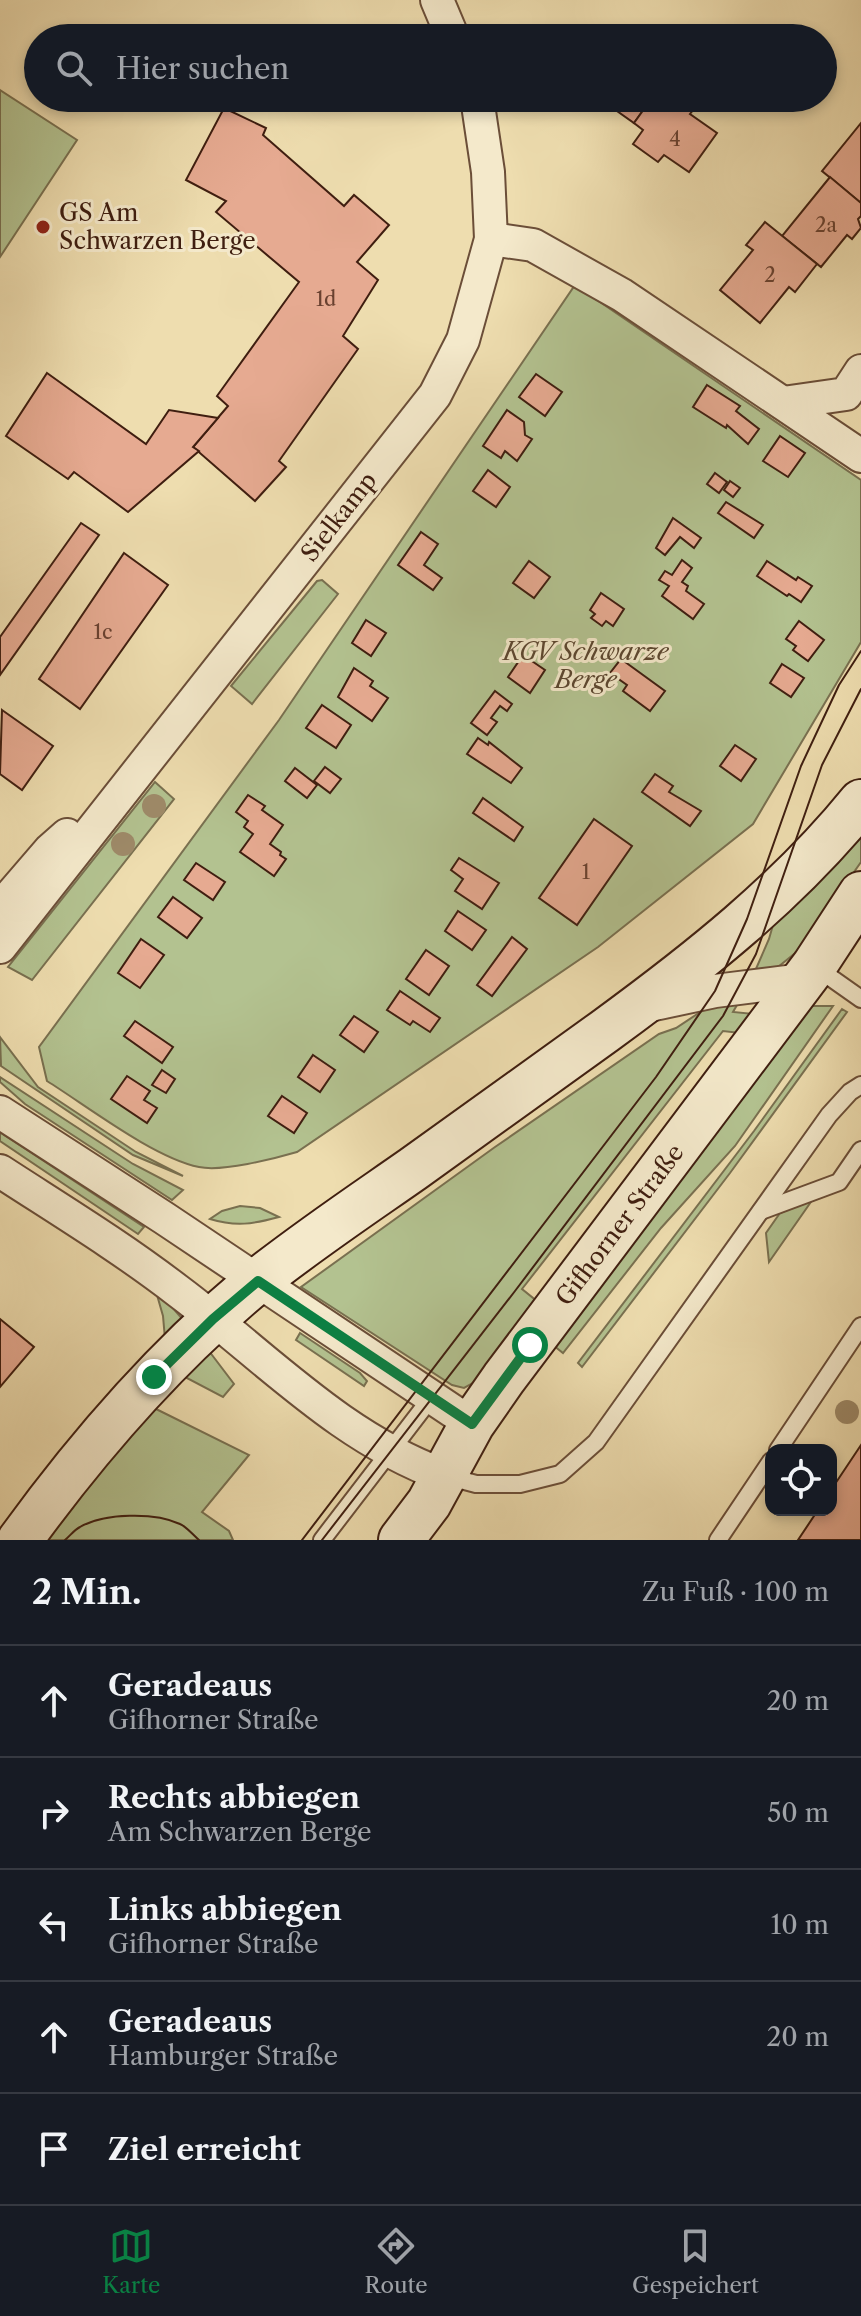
<!DOCTYPE html>
<html lang="de">
<head>
<meta charset="utf-8">
<style>
  body { margin:0; font-family:"Libre Caslon Text",serif; background:#242831; color:#f1f3f6 }
  .controls { position:absolute; right:24px; bottom:24px; display:grid; overflow:hidden; border-radius:16px; box-shadow:0 4px 12px #0003 }
  .controls button { width:72px; height:72px; display:grid; place-items:center; padding:0; border:0; border-bottom:2px solid #363941; background:#171b24; color:#f1f3f6; font:40px sans-serif }
  .stop { position:absolute; width:24px; height:24px; margin:-18px; border:6px solid #0b8043; border-radius:50%; background:#fff }
  .stop.end { background:#0b8043; border-color:#fff; box-shadow:0 2px 8px #0008 }
  .list { margin:0; padding:0; list-style:none }
  h2 { display:flex; justify-content:space-between; align-items:center; height:104px; margin:0; padding:0 32px; font-size:34px }
  h2 small { font-size:26px; font-weight:400; color:#9ea1a6 }
  .list li { display:grid; grid-template-columns:52px 1fr auto; gap:24px; align-items:center; box-sizing:border-box; height:112px; padding:0 32px; border-top:2px solid #363941 }
  .list b { display:block; font-size:30px; white-space:nowrap }
  .list p { margin:0; font-size:26px; white-space:nowrap; color:#9ea1a6 }
  .list em { font-size:26px; font-style:normal; color:#9ea1a6 }
  .icon { flex:none; width:44px; height:44px; fill:none; stroke:currentColor; stroke-width:2; stroke-linecap:round; stroke-linejoin:round }
  .map { position:relative; flex:none; width:861px; height:1540px; overflow:hidden }
  .search { position:absolute; background:#171b24; box-shadow:0 4px 12px #0003; left:24px; right:24px; top:24px; height:88px; display:flex; align-items:center; gap:20px; box-sizing:border-box; padding:0 28px; border-radius:44px; color:#9ea1a6; font-size:30px }
  .sheet { height:664px; background:#171b24 }
  nav { display:flex; justify-content:space-around; align-items:center; box-sizing:border-box; height:112px; border-top:2px solid #363941; background:#171b24; font-size:22px; color:#9ea1a6 }
  nav a { display:grid; justify-items:center; gap:4px }
  nav .on { color:#0b8043 }
  .map>svg:first-child { display:block }
  .green { fill:#b3c290; stroke:#797050; stroke-width:2 }
  .building { fill:#e6aa91; stroke:#3f1e10; stroke-width:2 }
  .lines { fill:none; stroke-linecap:round; stroke-linejoin:round }
  .lane-casing { stroke:#6b4e38; stroke-width:20 }
  .street-casing { stroke:#6b4e38; stroke-width:36 }
  .secondary-casing { stroke:#3f1e10; stroke-width:48 }
  .lane { stroke:#f4e9cb; stroke-width:16 }
  .street { stroke:#f4e9cb; stroke-width:32 }
  .secondary { stroke:#f4e9cb; stroke-width:44 }
  .tram { stroke:#3f1e10; stroke-width:2 }
  .tree { fill:#9e8a69 }
  .route { stroke:#0b8043; stroke-width:10 }
  .poi-dot { fill:#8f2418; stroke:#f4e9cb; stroke-width:3 }
  .labels { text-anchor:middle; stroke-width:6; stroke-linejoin:round; paint-order:stroke }
  .number-label { font-size:20px; fill:#694130 }
  .poi-label { font-size:24px; fill:#3f1e10; stroke:#f4e9cb; text-anchor:start }
  .street-label { font-size:24px; fill:#3f1e10; stroke:#f4e9cb }
  .park-label { font-size:24px; font-style:italic; fill:#5c4730; stroke:#f4e9cb }
</style>
</head>
<body>
<div class="map">
<svg width="861" height="1540" viewBox="0 0 861 1540">
  <rect width="100%" height="100%" fill="#eeddaf"/>
  <filter id="stains"><feTurbulence type="fractalNoise" baseFrequency=".0025" numOctaves="4"/><feColorMatrix values="0 0 0 0 .2 0 0 0 0 .09 0 0 0 0 .02 0 0 0 .5 -.17"/></filter>
  <radialGradient id="worn" r=".72"><stop offset=".6" stop-color="#630" stop-opacity="0"/><stop offset="1" stop-color="#630" stop-opacity=".3"/></radialGradient>
  <g class="green">
    <path d="M0 90 77 140 0 257Z"/>
    <path d="M575 285 861 480V642L753 824 598 947 297 1152C273 1159 222 1172 199 1167 154 1158 87 1106 47 1081L39 1047 279 720Z"/>
    <path d="M322 580 338 594 252 704 231 686 317 581Z"/>
    <path d="M155 782 174 799 32 980 8 967Z"/>
    <path d="M861 833V862L799 950 768 975 752 979 733 1012 754 1014 740 1033 723 1031 522 1289 538 1302 475 1382 464 1388 452 1385 301 1287 495 1147 659 1034 676 1028 752 978 769 939 777 911Z"/>
    <path d="M807 1006H833L735 1146 661 1228 563 1353 553 1345Z"/>
    <path d="M842 1009 847 1012 730 1173 582 1367 578 1363 754 1131Z"/>
    <path d="M0 1037 38 1087 136 1152 183 1176 133 1155 1 1066Z"/>
    <path d="M0 1077 133 1164 183 1190 172 1200 25 1104 0 1082Z"/>
    <path d="M0 1132 144 1227 138 1234 0 1141Z"/>
    <path d="M813 1199 769 1262 766 1233 780 1213Z"/>
    <path d="M240 1206 260 1208 279 1217C253 1224 236 1227 210 1219L222 1211Z"/>
    <path d="M159 1292 185 1322 165 1339 163 1316 157 1295Z"/>
    <path d="M300 1333 360 1373 367 1381 364 1386 296 1340Z"/>
    <path d="M209 1351 234 1384 223 1397 183 1376Z"/>
    <path d="M150 1406 249 1455 202 1512 229 1531 233 1540H43Z"/>
  </g>
  <g class="building">
    <path d="M580 98H652L634 123 600 99 593 107Z"/>
    <path d="M652 98H663L671 104 676 98H679L694 109 690 114 717 133 689 172 664 155 658 162 633 144 643 130 634 123Z"/>
    <path d="M224 108 266 128 263 135 344 206 354 195 389 225 357 262 378 280 343 336 358 349 279 461 286 467 255 501 193 447 228 406 217 396 299 282 216 212 226 201 186 180Z"/>
    <path d="M861 123V203L822 171Z"/>
    <path d="M830 177 861 203V216L858 219 861 228 852 239 847 235 821 267 782 236Z"/>
    <path d="M765 222 817 264 795 292 789 287 760 323 720 290 753 250 746 245Z"/>
    <path d="M47 373 146 444 169 410 218 418 193 447 199 451 128 512 74 472 68 479 6 436Z"/>
    <path d="M536 374 562 392 545 416 519 397Z"/>
    <path d="M707 385 740 406 736 411 759 429 748 444 727 425 726 428 693 407Z"/>
    <path d="M507 410 524 422 525 435 532 439 517 461 505 451 501 458 483 446Z"/>
    <path d="M780 436 805 453 788 477 763 461Z"/>
    <path d="M488 470 510 487 496 507 473 491Z"/>
    <path d="M715 473 727 482 719 493 707 484Z"/>
    <path d="M730 481 740 488 733 497 724 490Z"/>
    <path d="M726 502 763 525 754 538 718 513Z"/>
    <path d="M673 518 701 538 694 548 680 537 665 555 656 548Z"/>
    <path d="M81 523 99 535 0 675V637Z"/>
    <path d="M421 532 438 544 424 565 442 578 433 590 398 565Z"/>
    <path d="M124 553 168 585 80 709 39 679Z"/>
    <path d="M682 560 692 568 682 582 688 586 686 591 704 604 693 619 662 596 669 586 659 580 665 571 672 575Z"/>
    <path d="M529 561 550 577 534 598 513 583Z"/>
    <path d="M767 561 796 580 798 577 812 586 801 602 789 594 787 596 757 576Z"/>
    <path d="M601 593 624 609 613 626 606 621 602 626 591 618 595 614 590 610Z"/>
    <path d="M366 620 386 633 371 656 352 643Z"/>
    <path d="M799 621 824 640 808 661 793 650 796 646 786 639Z"/>
    <path d="M523 655 545 670 530 693 508 677Z"/>
    <path d="M621 659 665 691 650 711 623 691 627 685 610 673Z"/>
    <path d="M782 664 804 678 791 697 770 683Z"/>
    <path d="M354 668 373 681 370 686 388 698 372 721 338 697Z"/>
    <path d="M495 691 512 704 507 711 500 706 491 718 497 722 487 735 471 723Z"/>
    <path d="M322 705 351 725 336 748 306 728Z"/>
    <path d="M2 710 53 746 22 790 0 774Z"/>
    <path d="M478 738 488 745 489 742 522 768 511 783 467 754Z"/>
    <path d="M735 745 756 759 741 781 720 766Z"/>
    <path d="M325 767 341 779 330 793 314 781Z"/>
    <path d="M295 768 317 785 307 798 285 781Z"/>
    <path d="M655 774 673 786 669 792 701 811 690 826 642 792Z"/>
    <path d="M248 795 265 806 262 810 283 825 270 844 281 852 280 855 286 859 274 876 240 852 253 834 244 827 248 821 236 812Z"/>
    <path d="M483 798 523 827 514 841 473 813Z"/>
    <path d="M594 819 632 846 577 925 539 898Z"/>
    <path d="M459 858 499 883 482 909 455 891 463 879 451 870Z"/>
    <path d="M196 863 225 882 213 900 184 880Z"/>
    <path d="M173 897 202 918 187 938 158 917Z"/>
    <path d="M458 911 486 930 472 950 445 931Z"/>
    <path d="M512 937 527 949 492 996 477 985Z"/>
    <path d="M141 939 164 955 140 988 118 973Z"/>
    <path d="M426 950 449 966 429 995 406 979Z"/>
    <path d="M400 991 440 1018 430 1032 413 1021 410 1025 387 1010Z"/>
    <path d="M354 1016 378 1032 364 1052 340 1035Z"/>
    <path d="M135 1021 173 1047 162 1063 124 1036Z"/>
    <path d="M313 1055 335 1070 320 1092 298 1077Z"/>
    <path d="M162 1070 175 1079 166 1093 152 1085Z"/>
    <path d="M127 1076 150 1091 144 1100 157 1108 147 1123 111 1099Z"/>
    <path d="M282 1096 307 1113 294 1133 268 1116Z"/>
    <path d="M0 1319 34 1347 0 1387Z"/>
    <path d="M861 1445V1540H798L818 1510H831V1490Z"/>
  </g>
  <g class="lines">
    <defs>
      <g id="lane">
        <path d="M817 968 861 999"/>
        <path d="M761 1211 839 1182 861 1150"/>
        <path d="M778 1450 861 1326"/>
        <path d="M446 1476 476 1484H520L560 1474 596 1442 829 1115 850 1092 861 1085"/>
        <path d="M322 1540 431 1398"/>
        <path d="M718 1540 771 1461"/>
      </g>
      <g id="street">
        <path d="M437 0 453 38"/>
        <path d="M491 239 533 245 622 295 861 456"/>
        <path d="M783 403 846 394 861 371"/>
        <path d="M0 908 50 850 67 835"/>
        <path d="M0 947 435 395 463 340 491 239 488 172 477 98"/>
        <path d="M645 1006 715 991 803 980"/>
        <path d="M0 1112 164 1218 472 1424"/>
        <path d="M0 1171C60 1210 121 1247 178 1291 265 1356 339 1437 443 1475"/>
      </g>
      <g id="secondary">
        <path d="M20 1540C89 1445 165 1357 256 1282 306 1242 360 1206 413 1169 477 1123 541 1077 605 1031 698 963 788 892 861 802"/>
        <path d="M401 1540 429 1503 472 1424 504 1378 814 966 861 894"/>
      </g>
    </defs>
    <use href="#lane" class="lane-casing"/>
    <use href="#street" class="street-casing"/>
    <use href="#secondary" class="secondary-casing"/>
    <use href="#lane" class="lane"/>
    <use href="#street" class="street"/>
    <use href="#secondary" class="secondary"/>
    <g class="tram">
      <path d="M65 1540C70 1536 74 1530 80 1527 104 1513 155 1512 180 1524 187 1527 193 1535 199 1540"/>
      <path d="M302 1540 656 1077 715 991 747 919 801 766 839 685 861 651"/>
      <path d="M322 1540 515 1291 723 1016 756 954 822 765 861 689"/>
    </g>
  </g>
  <g class="tree">
    <circle cx="154" cy="806" r="12"/>
    <circle cx="123" cy="844" r="12"/>
    <circle cx="847" cy="1412" r="12"/>
  </g>
  <g class="lines">
    <path class="route" d="M154 1377 213 1319 258 1281 472 1424 530 1345"/>
  </g>
  <circle class="poi-dot" cx="43" cy="227" r="8"/>
  <g class="labels">
    <g class="number-label">
      <text x="675" y="146">4</text>
      <text x="826" y="232">2a</text>
      <text x="770" y="282">2</text>
      <text x="326" y="306">1d</text>
      <text x="103" y="639">1c</text>
      <text x="586" y="879">1</text>
    </g>
    <g class="poi-label">
      <text x="59" y="221">GS Am<tspan x="59" dy="28">Schwarzen Berge</tspan></text>
    </g>
    <g class="street-label">
      <text transform="translate(339 517) rotate(-52)" y="8">Sielkamp</text>
      <text transform="translate(620 1225) rotate(-53)" y="8">Gifhorner Straße</text>
    </g>
    <g class="park-label">
      <text x="586" y="660">KGV Schwarze<tspan x="586" dy="28">Berge</tspan></text>
    </g>
  </g>
  <rect width="100%" height="100%" filter="url(#stains)"/>
  <rect width="100%" height="100%" fill="url(#worn)"/>
</svg>
<div class="controls">
<button><svg class="icon" aria-label="locate" viewBox="0 0 24 24"><circle cx="12" cy="12" r="6"/><path d="M12 2v4M12 18v4M2 12h4M18 12h4"/></svg></button>
</div>
<div class="stop" style="left:530px;top:1345px"></div>
<div class="stop end" style="left:154px;top:1377px"></div>
<div class="search"><svg class="icon" aria-label="search" viewBox="0 0 24 24"><circle cx="10" cy="10" r="6"/><path d="M15 15l6 6"/></svg>Hier suchen</div>
</div>
<section class="sheet">
<h2>2 Min.<small>Zu Fuß · 100 m</small></h2>
<ul class="list">
<li><svg class="icon" aria-label="ahead" viewBox="0 0 24 24"><path d="M12 20V5M6 11l6-6 6 6"/></svg><div><b>Geradeaus</b><p>Gifhorner Straße</p></div><em>20 m</em></li>
<li><svg class="icon" aria-label="right" viewBox="0 0 24 24"><path d="M7 20v-9h11M14 6l5 5-5 5"/></svg><div><b>Rechts abbiegen</b><p>Am Schwarzen Berge</p></div><em>50 m</em></li>
<li><svg class="icon" aria-label="left" viewBox="0 0 24 24"><path d="M17 20v-9H6M10 6l-5 5 5 5"/></svg><div><b>Links abbiegen</b><p>Gifhorner Straße</p></div><em>10 m</em></li>
<li><svg class="icon" aria-label="ahead" viewBox="0 0 24 24"><path d="M12 20V5M6 11l6-6 6 6"/></svg><div><b>Geradeaus</b><p>Hamburger Straße</p></div><em>20 m</em></li>
<li><svg class="icon" aria-label="arrive" viewBox="0 0 24 24"><path d="M6 21V4h12l-3 4 3 4H6"/></svg><div><b>Ziel erreicht</b></div></li>
</ul>
</section>
<nav>
<a class="on"><svg class="icon" aria-label="map" viewBox="0 0 24 24"><path d="M3 6l6-2 6 2 6-2v14l-6 2-6-2-6 2zM9 4v14M15 6v14"/></svg>Karte</a>
<a><svg class="icon" aria-label="directions" viewBox="0 0 24 24"><path d="M12 3l9 9-9 9-9-9zM9 14v-3h6M13 9l2 2-2 2"/></svg>Route</a>
<a><svg class="icon" aria-label="saved" viewBox="0 0 24 24"><path d="M7 4h10v16l-5-4-5 4z"/></svg>Gespeichert</a>
</nav>
</body>
</html>
